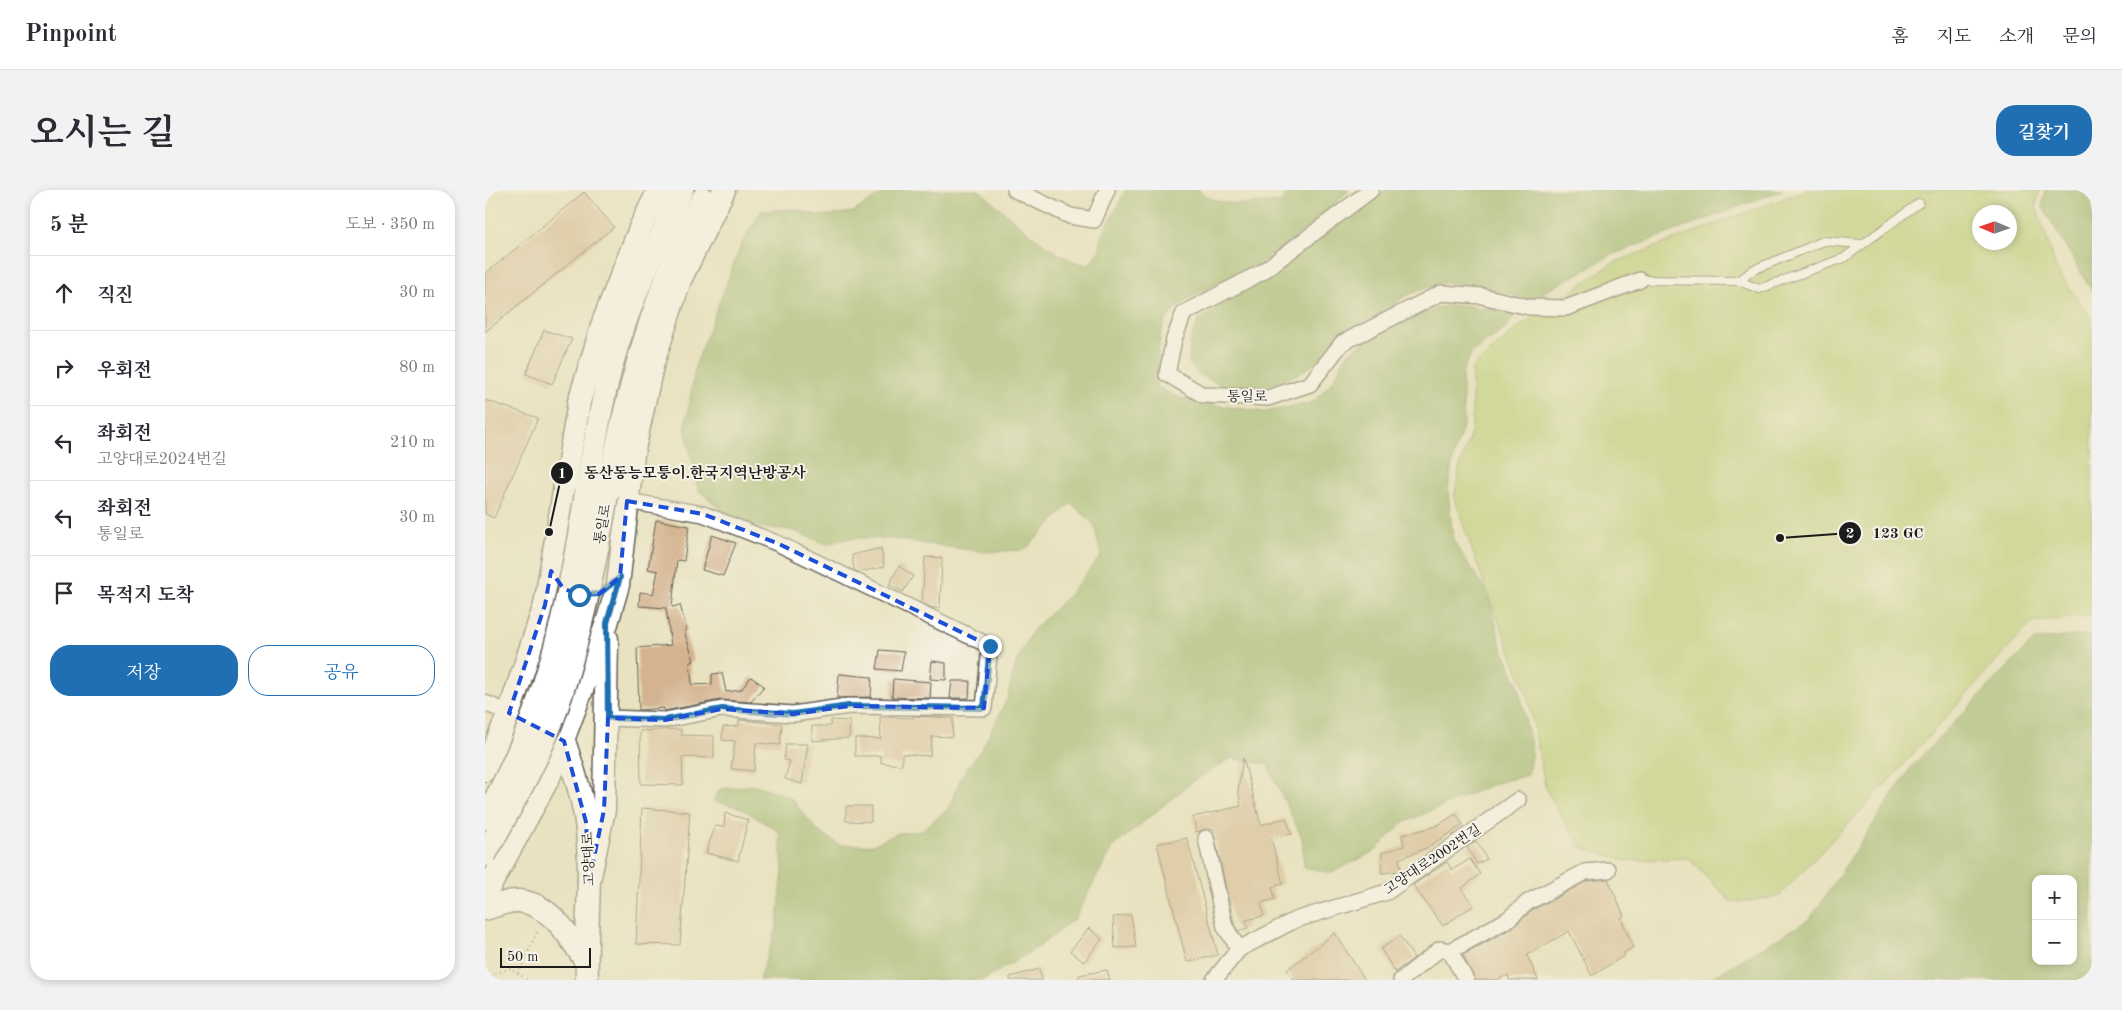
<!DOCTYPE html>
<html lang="ko">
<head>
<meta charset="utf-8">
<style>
  body { margin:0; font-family:"Old Standard TT","Noto Serif KR",serif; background:#f2f2f3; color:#2b2b33 }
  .controls { position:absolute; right:15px; bottom:15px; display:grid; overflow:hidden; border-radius:10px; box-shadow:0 2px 8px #0003 }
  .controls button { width:45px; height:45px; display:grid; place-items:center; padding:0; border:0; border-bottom:1px solid #e1e1e2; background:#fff; color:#2b2b33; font:25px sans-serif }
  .compass { position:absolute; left:1487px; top:15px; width:45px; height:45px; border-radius:50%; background:#fff; box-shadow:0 2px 8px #0003; rotate:272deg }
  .scale { position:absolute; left:15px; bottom:12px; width:91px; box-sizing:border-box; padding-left:5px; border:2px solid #1c1c1c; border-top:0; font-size:14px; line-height:18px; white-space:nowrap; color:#1c1c1c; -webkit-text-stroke:4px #f7f3e8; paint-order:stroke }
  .stop { position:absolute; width:15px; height:15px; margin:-11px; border:4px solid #1f6fb2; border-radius:50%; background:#fff }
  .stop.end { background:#1f6fb2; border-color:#fff; box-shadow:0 1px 5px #0008 }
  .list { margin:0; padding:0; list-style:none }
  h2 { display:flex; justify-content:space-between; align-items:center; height:65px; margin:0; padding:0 20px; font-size:21px }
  h2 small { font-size:16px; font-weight:400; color:#7c7c81 }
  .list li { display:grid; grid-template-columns:32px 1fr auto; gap:15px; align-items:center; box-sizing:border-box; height:75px; padding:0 20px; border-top:1px solid #e1e1e2 }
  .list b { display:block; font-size:19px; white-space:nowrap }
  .list p { margin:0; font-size:16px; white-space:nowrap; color:#7c7c81 }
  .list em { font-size:16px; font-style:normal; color:#7c7c81 }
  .actions { display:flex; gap:10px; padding:15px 20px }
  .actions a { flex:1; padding:11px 0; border:1px solid #1f6fb2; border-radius:20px; text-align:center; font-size:18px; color:#1f6fb2 }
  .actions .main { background:#1f6fb2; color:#fff }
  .icon { flex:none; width:28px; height:28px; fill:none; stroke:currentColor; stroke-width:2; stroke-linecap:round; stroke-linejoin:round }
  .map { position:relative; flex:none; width:1607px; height:790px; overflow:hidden; border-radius:20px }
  header { display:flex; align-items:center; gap:30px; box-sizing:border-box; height:70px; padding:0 25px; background:#fff; border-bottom:1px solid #e1e1e2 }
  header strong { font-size:24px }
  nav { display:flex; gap:28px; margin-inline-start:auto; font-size:18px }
  .intro { display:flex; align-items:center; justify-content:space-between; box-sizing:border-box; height:120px; padding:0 30px }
  h1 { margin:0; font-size:35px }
  .button { padding:12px 22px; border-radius:20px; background:#1f6fb2; color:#fff; font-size:18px; font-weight:700 }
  main { display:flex; gap:30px; padding:0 30px }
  aside { flex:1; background:#fff; border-radius:20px; box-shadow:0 2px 8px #0003 }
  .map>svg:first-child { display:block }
  .green { fill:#b6cc70; stroke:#697446; fill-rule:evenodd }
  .forest { fill:#90b062; stroke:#56663f; fill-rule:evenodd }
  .building { fill:#d4b490 }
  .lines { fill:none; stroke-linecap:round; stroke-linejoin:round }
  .service-casing { stroke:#646155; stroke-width:10 }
  .minor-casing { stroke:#646155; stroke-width:18 }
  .primary-casing { stroke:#646155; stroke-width:25 }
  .path { stroke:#646155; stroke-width:2.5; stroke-dasharray:1 4; stroke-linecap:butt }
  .service { stroke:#fff; stroke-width:8 }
  .minor { stroke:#fff; stroke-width:15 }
  .primary { stroke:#fff; stroke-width:22 }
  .primary-bridge-casing { stroke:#646155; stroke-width:25; stroke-linecap:butt }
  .primary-bridge { stroke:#fff; stroke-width:22 }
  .route { stroke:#1f6fb2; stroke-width:6 }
  .marked { fill:none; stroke:#1d4ed8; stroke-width:4; stroke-dasharray:10 6; stroke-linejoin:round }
  .labels { text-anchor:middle; stroke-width:4; stroke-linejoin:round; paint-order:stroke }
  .street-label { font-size:14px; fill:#1c1c1c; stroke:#f7f3e8 }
  .leader { fill:none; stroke:#1c1c1c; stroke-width:2 }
  .callout-dot { fill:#1c1c1c; stroke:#f7f3e8; stroke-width:2 }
  .mark-label { font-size:15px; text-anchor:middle; font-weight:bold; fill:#fff }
  .callout-label { font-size:15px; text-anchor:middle; font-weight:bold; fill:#1c1c1c; stroke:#f7f3e8; stroke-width:4; stroke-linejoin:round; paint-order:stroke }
</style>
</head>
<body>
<header>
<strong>Pinpoint</strong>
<nav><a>홈</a><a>지도</a><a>소개</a><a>문의</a></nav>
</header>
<div class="intro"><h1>오시는 길</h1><a class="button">길찾기</a></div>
<main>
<aside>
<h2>5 분<small>도보 · 350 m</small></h2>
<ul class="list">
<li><svg class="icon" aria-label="ahead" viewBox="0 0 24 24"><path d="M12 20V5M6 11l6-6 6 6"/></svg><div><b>직진</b></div><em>30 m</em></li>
<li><svg class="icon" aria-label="right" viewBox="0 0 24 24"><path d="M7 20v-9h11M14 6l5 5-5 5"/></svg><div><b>우회전</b></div><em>80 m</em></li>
<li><svg class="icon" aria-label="left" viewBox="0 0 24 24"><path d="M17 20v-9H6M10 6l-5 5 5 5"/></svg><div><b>좌회전</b><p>고양대로2024번길</p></div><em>210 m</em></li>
<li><svg class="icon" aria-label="left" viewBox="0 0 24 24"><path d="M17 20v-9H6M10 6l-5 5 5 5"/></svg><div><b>좌회전</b><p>통일로</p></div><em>30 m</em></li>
<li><svg class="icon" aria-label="arrive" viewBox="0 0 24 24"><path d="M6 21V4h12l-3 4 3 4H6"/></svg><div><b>목적지 도착</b></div></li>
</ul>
<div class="actions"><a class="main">저장</a><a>공유</a></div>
</aside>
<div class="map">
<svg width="1607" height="790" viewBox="0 0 1607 790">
  <rect width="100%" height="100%" fill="#f7f3e8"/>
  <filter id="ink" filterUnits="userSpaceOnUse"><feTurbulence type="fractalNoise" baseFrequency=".02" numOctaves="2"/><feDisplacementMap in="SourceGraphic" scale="10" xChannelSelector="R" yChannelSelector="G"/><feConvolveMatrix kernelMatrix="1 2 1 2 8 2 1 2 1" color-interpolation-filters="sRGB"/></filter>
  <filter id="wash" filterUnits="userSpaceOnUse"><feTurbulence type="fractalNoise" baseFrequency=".0096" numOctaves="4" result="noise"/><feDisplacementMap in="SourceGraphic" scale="20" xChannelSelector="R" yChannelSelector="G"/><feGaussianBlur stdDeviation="1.12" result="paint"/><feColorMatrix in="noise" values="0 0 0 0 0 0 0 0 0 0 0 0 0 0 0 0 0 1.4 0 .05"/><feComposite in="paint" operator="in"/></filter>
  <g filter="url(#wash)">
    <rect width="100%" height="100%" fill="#e9e2c0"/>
    <path class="green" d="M1321 0H1554L1551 16 1572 81 1607 129V425L1547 432 1398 597 1293 707 1247 713 1203 668 1142 671 1095 657 1061 600 1043 507 997 388 969 308 975 275 987 241V178L1034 137 1128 73ZM1494 22H1524V52H1494Z"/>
    <g class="forest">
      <path d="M403 0H494C521 23 571 72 604 75L615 59 616 48 641 0H714C729 19 775 13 797 12L805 0H864C839 24 811 49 782 68 754 86 696 104 680 132 673 145 672 180 671 196L692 207 723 214 780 222 828 212 848 191 862 164 879 152 916 133 955 117 975 115 1031 122 1020 139 987 162 977 182 979 233 968 269 963 299 968 350 1003 404 1016 455 1033 495 1047 559 1043 585 1011 593 918 633 890 661 846 683 819 677 817 648 782 574 746 568 707 592 627 658 590 728 552 758 498 790H274L292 737 298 679 294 642 256 618 228 611 235 599 271 595 305 607 333 641 355 655H388L413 643 436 641 463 619 477 585 498 557 522 509 532 470 548 440 582 407 616 366 609 334 586 313 540 360 499 362 408 349 366 348 341 354 306 340 256 336 213 300 200 237 211 174 256 55 276 21 309 19 335 26 368 22Z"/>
      <path d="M900 0H1298L1126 65 1044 111 1025 104 970 93H956L920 106 895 124 864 139 830 174 811 185 782 196 741 197 713 184 704 172 705 151 714 130 814 64Z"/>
      <path d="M1560 0H1607V101L1557 16Z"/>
      <path d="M1607 444V790H1223L1325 729 1427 576 1549 450ZM1551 689H1588V771H1551Z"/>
    </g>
    <g id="blocks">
      <g class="building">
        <path d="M99 2 129 37 0 142V84Z"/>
        <path d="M59 140 87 149 67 194 41 184Z"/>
        <path d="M0 210 53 228 9 328 0 324Z"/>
        <path d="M171 330 204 336 199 371 192 370 187 417 195 415 202 440 199 441 209 471 205 472 207 495 227 494V484L237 483 241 502 256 500 266 487 279 496 266 512 235 510 179 521V518L154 520 152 458 186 455 181 418 154 416 155 402 168 404 173 381 163 379Z"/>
        <path d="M227 345 251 353 238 386 217 380Z"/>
        <path d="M396 358 399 377 373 382 369 380 367 365Z"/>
        <path d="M440 367 457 368 455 418H447L437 413Z"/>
        <path d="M414 376 428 386 418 402 404 395Z"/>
        <path d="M395 460 419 462 416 481 392 479Z"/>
        <path d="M447 471 461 473V490L445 489Z"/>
        <path d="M354 484 387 487 386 507 352 508Z"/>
        <path d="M408 489 446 492 445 508 407 507Z"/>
        <path d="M467 491H485L484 508H465Z"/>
        <path d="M429 526 468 528 467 547 447 546 445 566 417 564V575L396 573V566H370V548L396 549 395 527 428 528Z"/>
        <path d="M254 530 297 534 295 555 271 553 269 581 246 579 250 551 237 550 238 537 254 536Z"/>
        <path d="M346 530 365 531 364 548 327 551V536H346Z"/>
        <path d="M196 539V545L229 546V568L197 567 198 595 156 594 155 541Z"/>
        <path d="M301 554H323L317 594 300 589 305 571 299 570Z"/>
        <path d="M758 568 776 635 801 628 807 644 786 648 798 694 787 697 790 709 776 713 779 726 761 730 763 738 753 741 749 733 728 639H720L711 642 708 627 756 616 753 600Z"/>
        <path d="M361 616H386V632L361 631Z"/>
        <path d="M157 618 205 622 195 755 151 754Z"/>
        <path d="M240 623 263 630 253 671 221 663 230 636 239 637Z"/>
        <path d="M971 624 978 635 941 658 914 669 916 681 896 683 897 663 919 656 917 645 951 636Z"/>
        <path d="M702 648 733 765 702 772 672 654Z"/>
        <path d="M991 651 1002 669 992 674 982 657Z"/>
        <path d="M985 669 995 684 976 699 989 715 958 736 928 695 962 672 967 680Z"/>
        <path d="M1123 689 1139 726 1136 728 1148 757 1139 763 1140 765 1107 786 1084 741 1042 765 1053 790H1024L1023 785 1012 790H990L978 765 1027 738 1048 720 1103 691Z"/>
        <path d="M646 725 651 757 630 758 628 727Z"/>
        <path d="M604 738 617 749 599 772 585 761Z"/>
        <path d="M850 743 880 790H809L802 780Z"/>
        <path d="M915 746 929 768 910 782 896 759Z"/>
        <path d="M554 779 557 790H525V787Z"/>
        <path d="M622 780 625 790H594V785Z"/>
      </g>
    </g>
  </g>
  <g filter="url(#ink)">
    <use href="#blocks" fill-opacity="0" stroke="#646155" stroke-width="1"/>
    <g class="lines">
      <defs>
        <g id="service">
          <path d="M1155 90 1254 91 1274 99 1359 68 1434 13"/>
          <path d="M1254 91 1268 80 1339 51 1376 54"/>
        </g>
        <g id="minor">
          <path d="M530 0 585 26 609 30 622 0"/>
          <path d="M886 0 777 82 699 123 689 149 682 184 718 205 783 208 825 194 857 153 956 103 997 106 1044 117 1081 118 1155 90"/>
          <path d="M0 513 24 523"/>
          <path d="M123 528 180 530 237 519 308 524 364 516 499 518 505 456 294 354 218 324 142 311"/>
          <path d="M721 648 740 737 754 759"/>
          <path d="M965 761 981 790"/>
          <path d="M729 790 754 759 810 730 902 702 1033 610"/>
          <path d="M916 790 955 759 965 761 1022 730 1043 712 1100 682 1123 680"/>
        </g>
        <g id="primary">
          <path d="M101 302C110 254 117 206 131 160 148 104 173 52 197 0"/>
          <path d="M122 305C142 201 168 102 218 8"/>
          <path d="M79 551C88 577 97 604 101 632 108 685 100 737 102 790"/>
          <path d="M0 580 24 523 60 415 94 212 119 130 156 36 174 0"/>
          <path d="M104 691 119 620 122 449"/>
          <path d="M0 705 64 587 122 433 133 395 148 264 167 176 195 90 239 0"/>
          <path d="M0 719C10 716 23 710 34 711 66 714 86 748 101 772"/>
        </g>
      </defs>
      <use href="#service" class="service-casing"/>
      <use href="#minor" class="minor-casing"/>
      <use href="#primary" class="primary-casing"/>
      <g class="path">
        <path d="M33 784 52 742"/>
        <path d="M3 790 8 784 26 778 42 790"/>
      </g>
      <use href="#service" class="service"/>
      <use href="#minor" class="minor"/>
      <use href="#primary" class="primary"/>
      <defs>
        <g id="primary-bridge">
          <path d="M0 628C60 523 83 421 101 302"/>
          <path d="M0 665C25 618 53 571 71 521 95 450 109 379 122 305"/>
        </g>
      </defs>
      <use href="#primary-bridge" class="primary-bridge-casing"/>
      <use href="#primary-bridge" class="primary-bridge"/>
    </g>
  </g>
  <g class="lines" filter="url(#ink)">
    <path class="route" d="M94 405 114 404 135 387 122 433 123 528 180 530 237 519 308 524 364 516 499 518 505 456"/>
  </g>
  <path d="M0 0H1607V790H0ZM142 311 218 324 294 354 505 456 499 518 364 516 308 524 237 519 180 530 123 528 119 620 104 691 101 632 79 551 24 523 60 415 66 381 78 398 93 405 114 404 135 387Z" fill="#e9e2c0" fill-opacity=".55" fill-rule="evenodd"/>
  <path class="marked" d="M142 311 218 324 294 354 505 456 499 518 364 516 308 524 237 519 180 530 123 528 119 620 104 691 101 632 79 551 24 523 60 415 66 381 78 398 93 405 114 404 135 387Z"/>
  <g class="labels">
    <g class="street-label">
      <text transform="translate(762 206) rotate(1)" y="5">통일로</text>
      <text transform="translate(117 334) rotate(-80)" y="5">통일로</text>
      <text transform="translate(103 669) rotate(-92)" y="5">고양대로</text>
      <text transform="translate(947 669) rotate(-34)" y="5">고양대로2002번길</text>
    </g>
  </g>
  <path class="leader" d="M64 342L77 283M1295 348L1365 343"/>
  <g class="callout-dot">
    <circle cx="64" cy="342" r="5"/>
    <circle cx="1295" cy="348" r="5"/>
    <circle cx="77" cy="283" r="12"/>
    <circle cx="1365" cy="343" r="12"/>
  </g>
  <g class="mark-label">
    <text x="77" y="288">1</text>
    <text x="1365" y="348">2</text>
  </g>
  <g class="callout-label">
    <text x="210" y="288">동산동능모퉁이.한국지역난방공사</text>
    <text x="1413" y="348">123 GC</text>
  </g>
</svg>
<div class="controls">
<button>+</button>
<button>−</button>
</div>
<svg class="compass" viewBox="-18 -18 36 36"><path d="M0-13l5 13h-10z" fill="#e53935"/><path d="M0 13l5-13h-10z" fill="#7c7c81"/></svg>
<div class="scale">50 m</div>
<div class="stop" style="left:94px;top:405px"></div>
<div class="stop end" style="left:505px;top:456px"></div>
</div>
</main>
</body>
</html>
